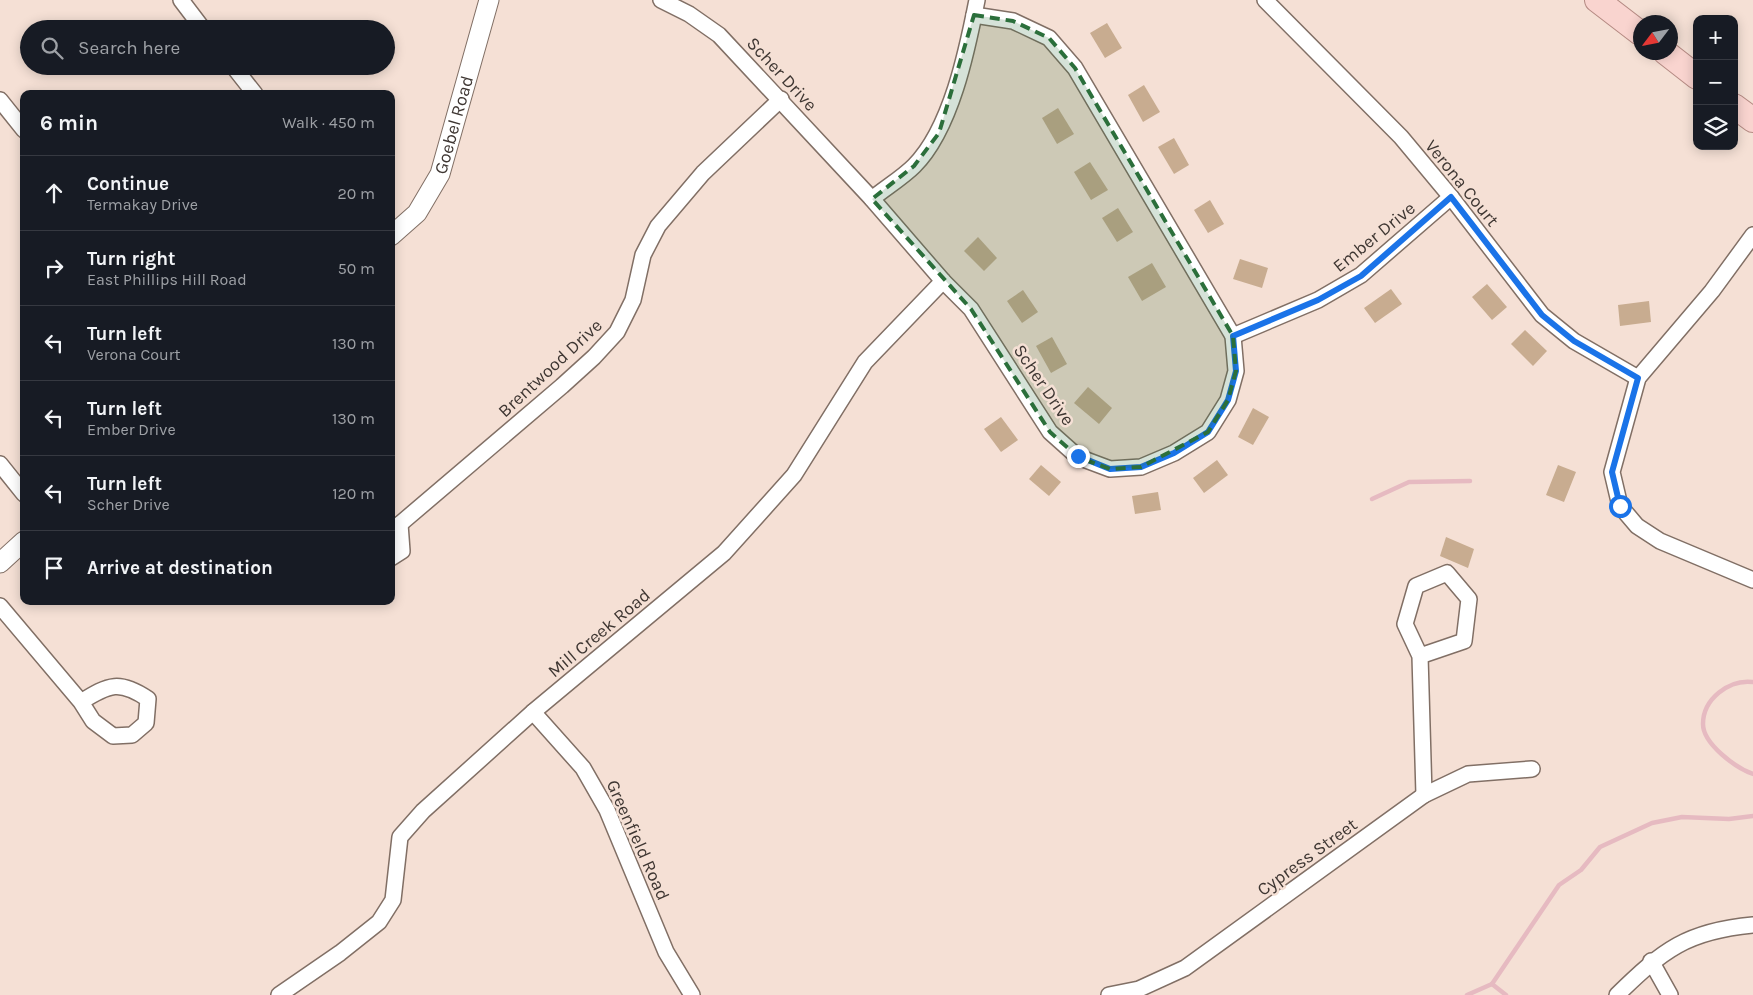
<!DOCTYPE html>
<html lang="en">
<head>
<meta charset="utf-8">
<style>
  body { margin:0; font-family:Karla,sans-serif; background:#20242c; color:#f1f3f6 }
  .controls { position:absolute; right:15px; top:15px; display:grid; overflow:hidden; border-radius:10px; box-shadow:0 2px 12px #0003 }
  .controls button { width:45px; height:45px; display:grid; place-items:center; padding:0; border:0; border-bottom:1px solid #363941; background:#171b24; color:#f1f3f6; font:25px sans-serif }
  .compass { position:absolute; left:1633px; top:15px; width:45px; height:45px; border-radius:50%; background:#171b24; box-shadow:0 2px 12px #0003; rotate:238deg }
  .stop { position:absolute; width:15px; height:15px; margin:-11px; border:4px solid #1a73e8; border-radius:50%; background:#fff }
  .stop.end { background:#1a73e8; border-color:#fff; box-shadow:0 1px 5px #0008 }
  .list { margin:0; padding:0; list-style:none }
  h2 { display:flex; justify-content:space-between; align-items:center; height:65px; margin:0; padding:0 20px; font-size:21px }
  h2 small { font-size:16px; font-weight:400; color:#9ea1a6 }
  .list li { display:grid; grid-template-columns:32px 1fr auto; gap:15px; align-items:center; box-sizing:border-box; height:75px; padding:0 20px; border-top:1px solid #363941 }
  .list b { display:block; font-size:19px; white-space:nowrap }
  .list p { margin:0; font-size:16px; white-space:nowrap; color:#9ea1a6 }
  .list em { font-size:16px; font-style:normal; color:#9ea1a6 }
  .icon { flex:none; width:28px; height:28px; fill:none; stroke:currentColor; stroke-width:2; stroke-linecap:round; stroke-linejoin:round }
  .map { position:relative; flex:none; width:1753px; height:995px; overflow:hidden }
  .search { position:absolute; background:#171b24; box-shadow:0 2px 12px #0003; left:20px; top:20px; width:375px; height:55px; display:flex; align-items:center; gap:12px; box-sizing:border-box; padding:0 18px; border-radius:28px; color:#9ea1a6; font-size:19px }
  .panel { position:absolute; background:#171b24; box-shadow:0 2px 12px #0003; left:20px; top:90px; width:375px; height:515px; border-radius:10px }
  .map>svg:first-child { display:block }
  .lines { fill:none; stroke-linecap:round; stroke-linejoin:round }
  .stream { stroke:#e6bac1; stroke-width:4.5 }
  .building { fill:#c8ac90 }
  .minor-casing { stroke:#816f65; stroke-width:18 }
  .tertiary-casing { stroke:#816f65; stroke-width:21 }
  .primary-casing { stroke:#b58a83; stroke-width:26 }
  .minor { stroke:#fff; stroke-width:15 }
  .tertiary { stroke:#fff; stroke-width:19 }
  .primary { stroke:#f9d4cf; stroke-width:24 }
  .route { stroke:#1a73e8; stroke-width:6 }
  .marked { fill:#2b6f3b; fill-opacity:0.2; stroke:#2b6f3b; stroke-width:4; stroke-dasharray:10 6; stroke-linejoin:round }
  .labels { text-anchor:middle; stroke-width:5; stroke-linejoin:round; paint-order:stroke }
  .street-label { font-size:18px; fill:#3e3632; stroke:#f5e0d5 }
</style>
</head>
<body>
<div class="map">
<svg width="1753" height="995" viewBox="0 0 1753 995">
  <rect width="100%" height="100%" fill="#f5e0d5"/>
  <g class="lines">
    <g class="stream">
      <path d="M1372 499 1409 482 1470 481"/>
      <path d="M1753 682C1729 679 1703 699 1703 724 1703 744 1736 768 1753 774"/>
      <path d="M1492 984 1559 885 1581 870 1600 847 1652 823 1682 817 1729 819 1753 816"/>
      <path d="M1492 984 1506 995"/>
      <path d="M1467 995 1492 984"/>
    </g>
  </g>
  <g class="building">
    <path d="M1107 23 1122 48 1105 58 1090 33Z"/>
    <path d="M1144 85 1160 112 1143 122 1128 95Z"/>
    <path d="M1058 108 1074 134 1057 144 1042 118Z"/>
    <path d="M1174 138 1189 165 1174 174 1158 147Z"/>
    <path d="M1090 162 1108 190 1091 200 1074 172Z"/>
    <path d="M1210 200 1224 224 1208 233 1194 210Z"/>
    <path d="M1118 208 1133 232 1117 242 1102 218Z"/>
    <path d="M978 237 997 258 984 271 964 251Z"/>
    <path d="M1240 259 1268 268 1262 288 1233 279Z"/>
    <path d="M1152 263 1166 287 1142 301 1128 277Z"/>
    <path d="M1487 284 1507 307 1492 320 1472 297Z"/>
    <path d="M1391 289 1402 304 1375 323 1364 308Z"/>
    <path d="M1023 290 1038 312 1022 323 1007 301Z"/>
    <path d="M1649 301 1651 322 1620 326 1618 305Z"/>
    <path d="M1525 330 1547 351 1533 366 1511 344Z"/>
    <path d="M1052 337 1067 364 1051 373 1036 346Z"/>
    <path d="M1088 387 1112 408 1099 424 1074 403Z"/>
    <path d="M1253 408 1269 417 1253 445 1238 437Z"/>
    <path d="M1001 417 1018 440 1001 452 984 429Z"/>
    <path d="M1217 460 1228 475 1204 493 1193 478Z"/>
    <path d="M1041 465 1061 482 1049 496 1029 479Z"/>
    <path d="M1558 465 1576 472 1564 502 1546 495Z"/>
    <path d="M1158 492 1161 510 1135 514 1132 496Z"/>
    <path d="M1446 537 1474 549 1468 568 1440 556Z"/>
  </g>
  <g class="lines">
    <defs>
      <g id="minor">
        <path d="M181 0 203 29"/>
        <path d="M661 0 689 14 719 35 872 199 943 281 971 309 1050 432 1078 457 1110 469 1141 467 1174 453 1208 432 1228 400 1236 371 1233 336 1075 68 1049 38 1013 21 974 15"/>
        <path d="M1265 0 1401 137 1451 197 1542 315 1574 341 1638 378"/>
        <path d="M233 66 255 94"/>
        <path d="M0 100 24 130"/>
        <path d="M872 199C885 188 902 178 914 166 951 129 967 51 977 0"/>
        <path d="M1753 235 1712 291 1638 378 1612 472 1620 506 1637 526 1660 541 1753 580"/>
        <path d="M1233 336 1318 300 1361 275 1451 197"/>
        <path d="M0 464 24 494"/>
        <path d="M400 524 562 386 594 357 617 332 633 300 643 255 658 226 703 173 781 99"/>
        <path d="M391 558 402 551 400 524"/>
        <path d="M0 606 81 702 93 721 113 736 132 735 146 723 148 699C120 680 109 684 81 702"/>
        <path d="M1420 656 1464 641 1469 599 1447 573 1416 586 1405 624 1420 656 1424 795"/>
        <path d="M533 712 583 768 607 810 666 952 692 995"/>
        <path d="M1651 961 1670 995"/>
        <path d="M279 995 340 953 379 922 393 900 400 837 423 811 533 712 724 553 794 475 865 362 943 281"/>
        <path d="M1109 995 1139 989 1185 968 1424 795 1468 774 1532 769"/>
        <path d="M1617 995C1663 950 1687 931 1753 925"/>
      </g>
      <g id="tertiary">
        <path id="s1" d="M391 236 417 213 440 174 489 0"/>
        <path d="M0 563 24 541"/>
      </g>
      <g id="primary">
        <path d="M1597 0 1640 33"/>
        <path d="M1665 52 1697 77"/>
        <path d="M1734 106 1753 120"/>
      </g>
    </defs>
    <use href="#minor" class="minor-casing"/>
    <use href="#tertiary" class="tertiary-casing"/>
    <use href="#primary" class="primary-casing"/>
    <use href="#minor" class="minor"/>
    <use href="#tertiary" class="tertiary"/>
    <use href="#primary" class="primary"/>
  </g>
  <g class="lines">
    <path class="route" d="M1078 456 1110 469 1141 467 1174 453 1208 432 1228 400 1236 371 1233 336 1318 300 1361 276 1451 197 1542 315 1574 341 1638 378 1612 472 1620 506"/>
  </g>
  <path class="marked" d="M974 15 1013 21 1049 38 1075 68 1233 336 1236 371 1228 400 1208 432 1141 467 1110 469 1078 457 1050 432 971 309 872 199 914 166 939 133Z"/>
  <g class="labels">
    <g class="street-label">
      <text transform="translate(782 74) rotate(47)" y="6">Scher Drive</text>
      <text dy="6" stroke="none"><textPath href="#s1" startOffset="131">Goebel Road</textPath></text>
      <text transform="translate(1462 183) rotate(51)" y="6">Verona Court</text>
      <text transform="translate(1374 237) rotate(-39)" y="6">Ember Drive</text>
      <text transform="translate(550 368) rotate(-43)" y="6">Brentwood Drive</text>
      <text transform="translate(1044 385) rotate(56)" y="6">Scher Drive</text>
      <text transform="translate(599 633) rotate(-40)" y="6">Mill Creek Road</text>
      <text transform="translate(638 840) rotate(66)" y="6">Greenfield Road</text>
      <text transform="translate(1307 857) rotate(-36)" y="6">Cypress Street</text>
    </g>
  </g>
</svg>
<div class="controls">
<button>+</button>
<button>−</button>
<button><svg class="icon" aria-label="layers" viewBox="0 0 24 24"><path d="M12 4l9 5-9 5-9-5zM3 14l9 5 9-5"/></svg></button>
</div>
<svg class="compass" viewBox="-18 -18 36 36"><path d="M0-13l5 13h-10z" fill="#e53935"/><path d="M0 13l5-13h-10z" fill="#9ea1a6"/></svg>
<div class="stop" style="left:1620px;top:506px"></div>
<div class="stop end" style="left:1078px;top:456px"></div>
<div class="search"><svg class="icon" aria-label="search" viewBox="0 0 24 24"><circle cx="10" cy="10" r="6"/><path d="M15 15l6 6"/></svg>Search here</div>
<section class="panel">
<h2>6 min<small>Walk · 450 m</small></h2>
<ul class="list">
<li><svg class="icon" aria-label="ahead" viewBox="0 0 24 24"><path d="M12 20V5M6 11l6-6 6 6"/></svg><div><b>Continue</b><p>Termakay Drive</p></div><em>20 m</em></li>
<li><svg class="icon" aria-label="right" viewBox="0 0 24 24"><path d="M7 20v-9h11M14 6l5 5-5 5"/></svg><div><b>Turn right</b><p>East Phillips Hill Road</p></div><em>50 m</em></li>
<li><svg class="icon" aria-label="left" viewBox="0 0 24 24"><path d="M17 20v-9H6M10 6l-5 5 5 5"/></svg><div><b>Turn left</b><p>Verona Court</p></div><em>130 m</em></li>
<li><svg class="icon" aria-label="left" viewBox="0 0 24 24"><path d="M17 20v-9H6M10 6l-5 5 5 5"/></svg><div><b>Turn left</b><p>Ember Drive</p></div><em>130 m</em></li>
<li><svg class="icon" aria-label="left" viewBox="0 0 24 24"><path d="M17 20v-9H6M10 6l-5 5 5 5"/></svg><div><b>Turn left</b><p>Scher Drive</p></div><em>120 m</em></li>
<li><svg class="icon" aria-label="arrive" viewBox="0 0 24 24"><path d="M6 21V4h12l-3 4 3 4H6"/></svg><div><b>Arrive at destination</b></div></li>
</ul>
</section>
</div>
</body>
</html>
